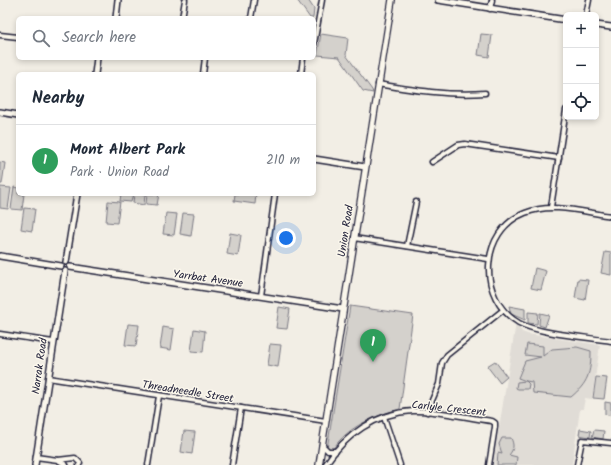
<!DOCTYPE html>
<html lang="en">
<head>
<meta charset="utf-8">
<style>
  body { margin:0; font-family:Kalam,sans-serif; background:#f6f6f7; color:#1f2937 }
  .controls { position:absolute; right:12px; top:12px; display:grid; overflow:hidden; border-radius:6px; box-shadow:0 2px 6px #0003 }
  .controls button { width:36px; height:36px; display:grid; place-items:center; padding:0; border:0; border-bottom:1px solid #e0e1e3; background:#fff; color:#1f2937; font:20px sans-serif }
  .you { position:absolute; left:286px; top:238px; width:14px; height:14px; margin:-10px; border:3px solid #fff; border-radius:50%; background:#1a73e8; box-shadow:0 0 0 6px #1a73e833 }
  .badge { display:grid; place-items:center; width:26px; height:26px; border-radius:50%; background:#c8321e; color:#fff; font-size:13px; font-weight:700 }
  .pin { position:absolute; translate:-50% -33px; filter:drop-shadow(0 1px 2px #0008) }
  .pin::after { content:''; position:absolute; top:21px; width:14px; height:12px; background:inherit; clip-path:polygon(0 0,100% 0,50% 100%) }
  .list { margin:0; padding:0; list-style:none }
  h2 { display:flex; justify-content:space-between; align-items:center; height:52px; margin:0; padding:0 16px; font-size:17px }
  h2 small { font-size:13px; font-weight:400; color:#747a83 }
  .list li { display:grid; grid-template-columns:26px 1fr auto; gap:12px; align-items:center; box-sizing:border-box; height:72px; padding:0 16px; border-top:1px solid #e0e1e3 }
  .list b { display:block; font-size:15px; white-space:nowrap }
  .list p { margin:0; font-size:13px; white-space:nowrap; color:#747a83 }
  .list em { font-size:13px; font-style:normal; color:#747a83 }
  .icon { flex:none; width:22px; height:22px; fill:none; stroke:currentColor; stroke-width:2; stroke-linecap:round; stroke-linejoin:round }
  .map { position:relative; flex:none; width:611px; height:465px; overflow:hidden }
  .search { position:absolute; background:#fff; box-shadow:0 2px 6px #0003; left:16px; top:16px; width:300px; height:44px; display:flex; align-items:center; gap:10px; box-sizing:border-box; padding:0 14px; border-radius:6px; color:#747a83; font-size:15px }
  .panel { position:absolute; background:#fff; box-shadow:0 2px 6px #0003; left:16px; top:72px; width:300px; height:124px; border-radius:6px }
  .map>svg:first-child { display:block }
  .built { fill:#e0dcd6 }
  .green { fill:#d4d1cc; stroke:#7b7a84 }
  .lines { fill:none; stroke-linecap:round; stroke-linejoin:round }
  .minor-casing { stroke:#22223b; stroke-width:7 }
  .tertiary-casing { stroke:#22223b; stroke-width:8 }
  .secondary-casing { stroke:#22223b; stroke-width:8 }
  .minor { stroke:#fbf7ec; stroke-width:4 }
  .tertiary { stroke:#fbf7ec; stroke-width:5 }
  .secondary { stroke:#fbf7ec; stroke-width:5.5 }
  .labels { text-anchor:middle; stroke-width:3; stroke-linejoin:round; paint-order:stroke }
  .street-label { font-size:11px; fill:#22223b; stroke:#fbf7ec }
</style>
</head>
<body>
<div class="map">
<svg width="611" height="465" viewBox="0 0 611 465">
  <rect width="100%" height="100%" fill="#f2eee5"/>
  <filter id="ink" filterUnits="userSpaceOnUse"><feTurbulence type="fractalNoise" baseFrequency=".025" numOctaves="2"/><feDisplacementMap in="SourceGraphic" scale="8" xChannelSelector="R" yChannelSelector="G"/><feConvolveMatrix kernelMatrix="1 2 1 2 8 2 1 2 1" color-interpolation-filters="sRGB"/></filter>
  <g filter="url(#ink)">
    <path class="built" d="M516 323 522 332 527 334 600 345 592 399 585 398 583 409H580L572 465H493Z"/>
    <g class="green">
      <path d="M297 0H308L314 9 313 18H310Z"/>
      <path d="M321 34 348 38 346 55 372 90 373 93 363 91 339 57 317 55Z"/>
      <path d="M481 34 492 35 489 57 478 55Z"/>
      <path d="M0 162 5 163 2 184H0Z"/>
      <path d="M0 187 11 188 8 209 0 208Z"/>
      <path d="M14 187 18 188V194H24L22 210 11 209Z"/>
      <path d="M121 194H133L131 202 120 201Z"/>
      <path d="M134 194H145L144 205 133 203Z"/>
      <path d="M147 194H159L157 205 146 204Z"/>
      <path d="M235 194H256L255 204 234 201Z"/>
      <path d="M108 201 120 202 117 223 106 222Z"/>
      <path d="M24 208 35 209 32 231 21 229Z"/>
      <path d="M166 213 177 214 174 235 163 234Z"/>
      <path d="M183 213 194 214 191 236 180 234Z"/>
      <path d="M230 233 241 235 238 256 227 254Z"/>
      <path d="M605 252 611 253V275L601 273Z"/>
      <path d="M535 268 546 271 541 290 531 288Z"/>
      <path d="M578 279 588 280 585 300 575 298Z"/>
      <path d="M350 306 413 315 400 409C375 416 348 426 333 449H327Z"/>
      <path d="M509 306 525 309V320L511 314Z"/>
      <path d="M279 307 290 309 287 329 276 328Z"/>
      <path d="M528 312 538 313 537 324 528 323Z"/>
      <path d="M540 313 549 315 545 327 539 325Z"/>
      <path d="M128 324 139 325 136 346 125 345Z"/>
      <path d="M163 327 174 329 171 350 160 348Z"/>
      <path d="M194 329 205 331 203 352 191 351Z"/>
      <path d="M270 344 281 345 278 367 267 365Z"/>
      <path d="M527 344 543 346V356L552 349 577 347 591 351C591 373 588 383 571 397L533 393 532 382 526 381 529 384 528 389H518L516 388 517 382 526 381 518 378 525 361 541 357 525 355Z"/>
      <path d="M495 361 507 377 500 383 487 366Z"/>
      <path d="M596 377 607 378 604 399 593 398Z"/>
      <path d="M605 402 611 403V416L605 414Z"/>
      <path d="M580 429 591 431 590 437 579 435Z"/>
      <path d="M594 430 604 431 603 439 592 437Z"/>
      <path d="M184 431 195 432 192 454 181 452Z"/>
      <path d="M502 438H511C514 445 514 449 509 455L517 457 516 465H497L498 453 502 454 499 444Z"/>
    </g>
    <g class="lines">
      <defs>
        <g id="minor">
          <path d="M490 9 492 0"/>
          <path d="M586 15 589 0"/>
          <path d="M182 18 185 0"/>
          <path d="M251 18 254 0"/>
          <path d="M0 35 18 37"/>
          <path d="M314 44 322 0"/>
          <path d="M203 74 205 58"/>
          <path d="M301 74 303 58"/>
          <path d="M378 84C413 90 449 96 485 93"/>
          <path d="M432 162 458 145 465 144 559 158"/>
          <path d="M551 207 566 110"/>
          <path d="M611 216C583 212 552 202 525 213 479 231 477 299 519 323 540 334 586 337 611 341"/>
          <path d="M354 238 488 259"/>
          <path d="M407 246 416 202"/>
          <path d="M261 296 275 194"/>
          <path d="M0 334 53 342"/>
          <path d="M48 378 326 421"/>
          <path d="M427 412 439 384 442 363 447 355 503 310"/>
          <path d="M384 417 400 465"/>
          <path d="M322 445 328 451H336"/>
          <path d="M36 457 58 460 75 458 80 463 79 465"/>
          <path d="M58 460 66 465"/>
          <path d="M148 465 159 396"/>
          <path d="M232 465 241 408"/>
          <path d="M325 465C345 435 376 413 413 411 439 410 467 418 492 421L495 423V427L489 465"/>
          <path d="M577 465 582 440 611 443"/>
        </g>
        <g id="tertiary">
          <path d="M438 0 566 20"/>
          <path d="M116 18 118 0"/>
          <path d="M596 25 611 27"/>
          <path d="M95 74 97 58"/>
          <path d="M0 112 18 115"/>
          <path d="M314 159 365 167"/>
          <path d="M0 256 61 266"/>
          <path d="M66 262 77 194"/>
          <path d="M70 267 343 309"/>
          <path d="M35 465 65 271"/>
        </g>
        <path id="secondary" d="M319 465 392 0"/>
      </defs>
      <use href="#minor" class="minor-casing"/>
      <use href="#tertiary" class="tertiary-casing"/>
      <use href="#secondary" class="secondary-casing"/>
      <use href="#minor" class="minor"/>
      <use href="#tertiary" class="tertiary"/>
      <use href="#secondary" class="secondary"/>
    </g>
  </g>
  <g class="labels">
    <g class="street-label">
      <text transform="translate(345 231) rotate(-81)" y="4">Union Road</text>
      <text transform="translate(208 278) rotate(8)" y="4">Yarrbat Avenue</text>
      <text transform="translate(39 366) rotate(-82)" y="4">Narrak Road</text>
      <text transform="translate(188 391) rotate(9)" y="4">Threadneedle Street</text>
      <text transform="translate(449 408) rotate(6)" y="4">Carlyle Crescent</text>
    </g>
  </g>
</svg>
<div class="controls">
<button>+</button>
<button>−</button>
<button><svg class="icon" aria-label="locate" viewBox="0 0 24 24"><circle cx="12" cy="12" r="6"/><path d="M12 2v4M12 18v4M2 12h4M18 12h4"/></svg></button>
</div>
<div class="you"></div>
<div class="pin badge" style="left:373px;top:362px;background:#2e9e5b">1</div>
<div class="search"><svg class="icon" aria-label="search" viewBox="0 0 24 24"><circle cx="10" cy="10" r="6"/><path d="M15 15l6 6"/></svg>Search here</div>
<section class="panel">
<h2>Nearby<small></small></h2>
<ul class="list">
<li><span class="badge" style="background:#2e9e5b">1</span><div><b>Mont Albert Park</b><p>Park · Union Road</p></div><em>210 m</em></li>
</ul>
</section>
</div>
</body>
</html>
